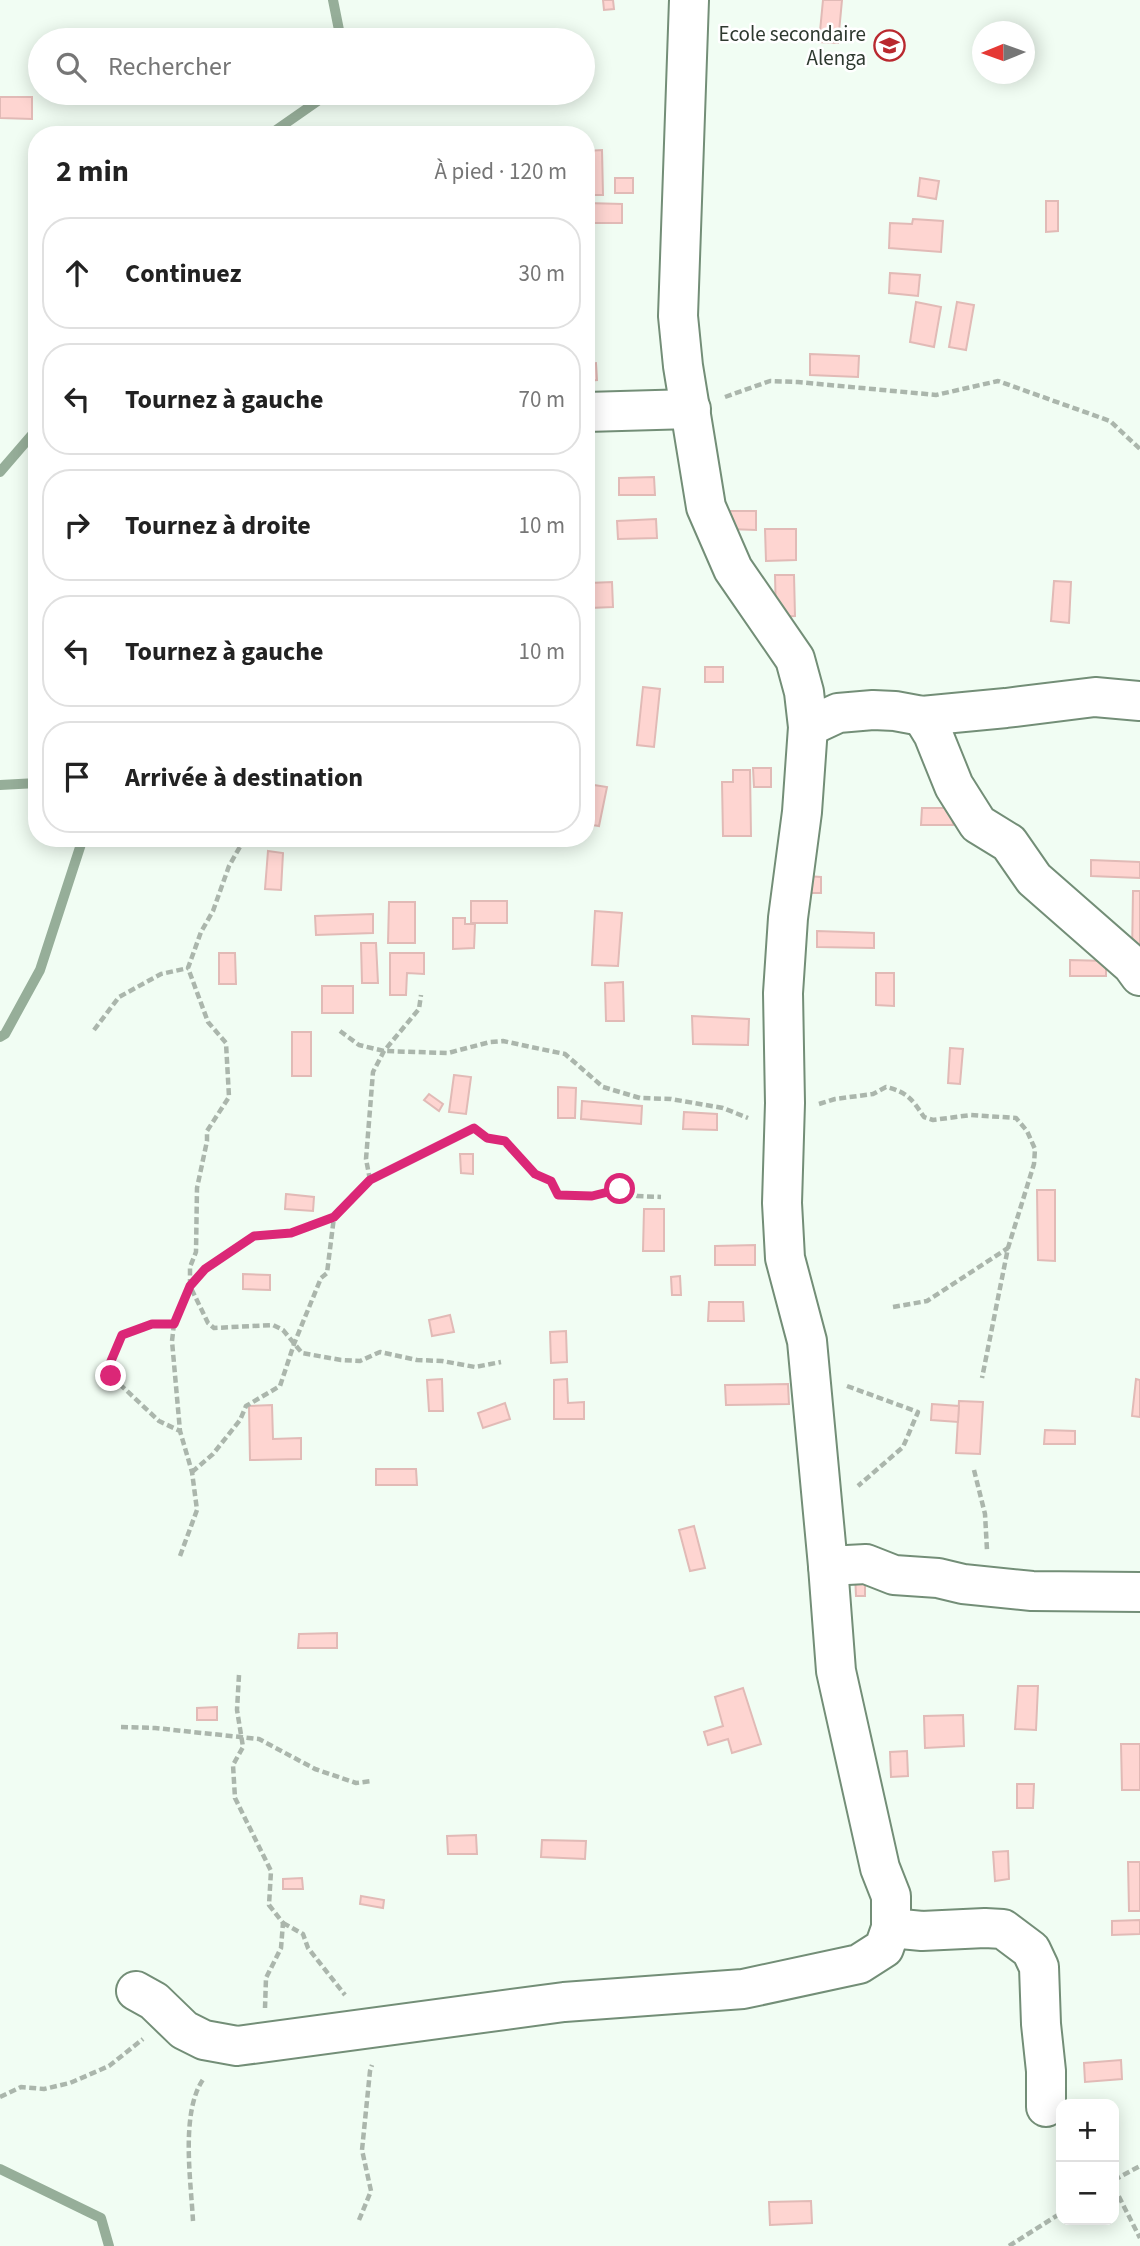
<!DOCTYPE html>
<html lang="fr">
<head>
<meta charset="utf-8">
<style>
  body { margin:0; font-family:"Source Sans 3",sans-serif; background:#f6f6f6; color:#222 }
  .controls { position:absolute; right:21px; bottom:21px; display:grid; overflow:hidden; border-radius:14px; box-shadow:0 4px 18px #0003 }
  .controls button { width:63px; height:63px; display:grid; place-items:center; padding:0; border:0; border-bottom:2px solid #e0e0e0; background:#fff; color:#222; font:35px sans-serif }
  .compass { position:absolute; left:972px; top:21px; width:63px; height:63px; border-radius:50%; background:#fff; box-shadow:0 4px 18px #0003; rotate:269deg }
  .stop { position:absolute; width:21px; height:21px; margin:-16px; border:5px solid #db2777; border-radius:50%; background:#fff }
  .stop.end { background:#db2777; border-color:#fff; box-shadow:0 2px 7px #0008 }
  .list { margin:0; padding:0; list-style:none }
  h2 { display:flex; justify-content:space-between; align-items:center; height:91px; margin:0; padding:0 28px; font-size:30px }
  h2 small { font-size:23px; font-weight:400; color:#767676 }
  .list li { display:grid; grid-template-columns:46px 1fr auto; gap:21px; align-items:center; box-sizing:border-box; height:112px; margin:0 14px 14px; padding:0 14px; border:2px solid #e0e0e0; border-radius:28px }
  .list b { display:block; font-size:26px; white-space:nowrap }
  .list em { font-size:23px; font-style:normal; color:#767676 }
  .icon { flex:none; width:38px; height:38px; fill:none; stroke:currentColor; stroke-width:2; stroke-linecap:round; stroke-linejoin:round }
  .map { position:relative; flex:none; width:1140px; height:2246px; overflow:hidden }
  .search { position:absolute; background:#fff; box-shadow:0 4px 18px #0003; left:28px; top:28px; width:567px; height:77px; display:flex; align-items:center; gap:18px; box-sizing:border-box; padding:0 24px; border-radius:38px; color:#767676; font-size:26px }
  .panel { position:absolute; background:#fff; box-shadow:0 4px 18px #0003; left:28px; top:126px; width:567px; height:721px; border-radius:28px }
  .map>svg:first-child { display:block }
  .lines { fill:none; stroke-linecap:round; stroke-linejoin:round }
  .stream { stroke:#96ae99; stroke-width:10 }
  .building { fill:#fed5d1; stroke:#e1bab6; stroke-width:2 }
  .street-casing { stroke:#738e77; stroke-width:42 }
  .path { stroke:#abb6ac; stroke-width:4.5; stroke-dasharray:7 3.5; stroke-linecap:butt }
  .street { stroke:#fff; stroke-width:38 }
  .route { stroke:#db2777; stroke-width:9 }
  .labels { text-anchor:middle; stroke-width:5; stroke-linejoin:round; paint-order:stroke }
  .poi-label { font-size:21px; fill:#2e392f; stroke:#fff; text-anchor:end }
</style>
</head>
<body>
<div class="map">
<svg width="1140" height="2246" viewBox="0 0 1140 2246">
  <rect width="100%" height="100%" fill="#f1fdf3"/>
  <g class="lines">
    <g class="stream">
      <path d="M333 0 339 30 337 40"/>
      <path d="M269 135 322 98 323 93"/>
      <path d="M0 472 37 429"/>
      <path d="M0 785 37 783"/>
      <path d="M0 1037 5 1034 40 970 83 838"/>
      <path d="M0 2169 101 2218 109 2246"/>
    </g>
  </g>
  <g class="building">
    <path d="M603 0H613L614 9 604 10Z"/>
    <path d="M823 0H842L838 43 819 42Z"/>
    <path d="M0 97H32V119L0 118Z"/>
    <path d="M602 150 603 195H586V151Z"/>
    <rect x="615" y="178" width="18" height="15"/>
    <path d="M920 178 939 181 936 199 918 196Z"/>
    <path d="M1046 201H1058V231L1046 232Z"/>
    <path d="M586 203 622 204V223H586Z"/>
    <path d="M913 219 943 221 941 252 889 248 890 223 912 224Z"/>
    <path d="M890 273 920 275 918 296 889 293Z"/>
    <path d="M916 302 941 307 934 347 910 342Z"/>
    <path d="M957 302 974 305 966 350 949 347Z"/>
    <path d="M586 349 587 364 596 363 597 380 586 381Z"/>
    <path d="M810 354 859 356 858 377 810 375Z"/>
    <path d="M654 477 655 495H619V478Z"/>
    <path d="M729 511H756V530L729 529Z"/>
    <path d="M656 519 657 538 618 539 617 521Z"/>
    <path d="M765 529H796V560L766 561Z"/>
    <path d="M775 575H794L795 616 776 617Z"/>
    <path d="M1054 581 1071 582 1069 623 1051 621Z"/>
    <path d="M612 582 613 607 590 608 589 583Z"/>
    <rect x="705" y="667" width="18" height="15"/>
    <path d="M643 687 660 689 654 747 637 745Z"/>
    <path d="M753 768H771V787H754Z"/>
    <path d="M733 770H750L751 836H723L722 782H733Z"/>
    <path d="M594 785 607 787 599 826 586 824Z"/>
    <path d="M922 808H952L953 825H921Z"/>
    <path d="M268 851 283 853 281 890 265 889Z"/>
    <path d="M1091 860 1140 862V878L1091 876Z"/>
    <path d="M806 876 821 877V893H805Z"/>
    <path d="M1133 891H1140V957H1132Z"/>
    <rect x="471" y="901" width="36" height="22"/>
    <path d="M389 902H415V943H388Z"/>
    <path d="M595 911 622 913 618 966 592 965Z"/>
    <path d="M373 914V933L316 935 315 916Z"/>
    <path d="M453 918H465V924H475L474 948 453 949Z"/>
    <path d="M817 931 874 933V948L817 947Z"/>
    <path d="M361 943H376L378 983H362Z"/>
    <path d="M219 953H235L236 984H219Z"/>
    <path d="M390 953H424V974L407 973 406 995H390Z"/>
    <path d="M1070 960 1106 961V976H1070Z"/>
    <path d="M876 973H894V1006L876 1005Z"/>
    <path d="M623 982 624 1021H606L605 983Z"/>
    <rect x="322" y="986" width="31" height="27"/>
    <path d="M692 1016 749 1019 748 1045 693 1044Z"/>
    <rect x="292" y="1032" width="19" height="44"/>
    <path d="M950 1048 963 1049 960 1084 948 1083Z"/>
    <path d="M454 1075 471 1077 466 1114 449 1112Z"/>
    <path d="M558 1087 576 1088 575 1118H558Z"/>
    <path d="M429 1094 443 1104 439 1111 424 1100Z"/>
    <path d="M582 1101 642 1106 641 1124 581 1119Z"/>
    <path d="M684 1112 717 1114V1130L683 1129Z"/>
    <path d="M460 1154H473V1174L461 1173Z"/>
    <path d="M1037 1190H1055V1261L1038 1260Z"/>
    <path d="M286 1194 314 1197 313 1211 285 1209Z"/>
    <path d="M644 1209H664V1251H643Z"/>
    <path d="M755 1245V1265H715V1246Z"/>
    <path d="M243 1274 270 1275V1290L243 1289Z"/>
    <path d="M680 1276 681 1295H672L671 1277Z"/>
    <path d="M709 1302H743L744 1321H708Z"/>
    <path d="M450 1315 454 1332 432 1336 429 1320Z"/>
    <path d="M566 1331 567 1362 551 1363 550 1332Z"/>
    <path d="M442 1379 443 1411H429L427 1380Z"/>
    <path d="M567 1379 568 1403 584 1402V1419H554V1380Z"/>
    <path d="M1136 1379 1140 1380V1417L1132 1416Z"/>
    <path d="M788 1384 789 1404 726 1405 725 1385Z"/>
    <path d="M959 1401 983 1402 980 1454 956 1453Z"/>
    <path d="M505 1403 510 1419 483 1428 478 1413Z"/>
    <path d="M932 1404 959 1406 958 1422 931 1420Z"/>
    <path d="M272 1405 273 1439 301 1438V1459L250 1460 249 1406Z"/>
    <path d="M1045 1430 1075 1431V1444H1044Z"/>
    <path d="M376 1469H416L417 1485H376Z"/>
    <path d="M694 1526 705 1568 690 1571 679 1530Z"/>
    <path d="M855 1573H865V1596H856Z"/>
    <path d="M337 1633V1648H298L299 1634Z"/>
    <path d="M1018 1686H1038L1036 1730 1015 1729Z"/>
    <path d="M743 1688 761 1744 732 1753 728 1739 708 1745 704 1732 723 1726 715 1697Z"/>
    <path d="M217 1707V1720H197V1708Z"/>
    <path d="M963 1715 964 1746 925 1748 924 1716Z"/>
    <path d="M1121 1744H1140V1790H1122Z"/>
    <path d="M907 1751 908 1776 891 1777 890 1752Z"/>
    <path d="M1017 1784H1034L1033 1808H1017Z"/>
    <path d="M476 1835 477 1854H448L447 1836Z"/>
    <path d="M542 1840 586 1841 585 1859 541 1857Z"/>
    <path d="M1008 1851 1009 1879 995 1881 993 1852Z"/>
    <path d="M1128 1862H1140V1911H1129Z"/>
    <path d="M302 1878 303 1889H283V1879Z"/>
    <path d="M361 1896 384 1900 383 1908 360 1904Z"/>
    <path d="M1140 1920V1934L1112 1935V1921Z"/>
    <path d="M1121 2060 1122 2079 1085 2082 1084 2063Z"/>
    <path d="M811 2201 812 2223 770 2225 769 2202Z"/>
  </g>
  <g class="lines">
    <defs>
      <g id="street">
        <path d="M586 412 691 409"/>
        <path d="M922 716 933 734 954 786 978 824 1009 843 1034 879 1132 965 1140 976"/>
        <path d="M808 727 838 713 873 710 895 711 922 716 1006 708 1095 697 1140 701"/>
        <path d="M828 1566 866 1564 894 1575 938 1578 963 1584 1032 1591 1140 1592"/>
        <path d="M891 1928 922 1931 985 1928 1003 1929 1031 1950 1039 1967 1041 2024 1046 2071V2107"/>
        <path d="M136 1991 154 2001 184 2030 204 2040 237 2046 564 2002 743 1989 859 1964 884 1948 891 1928V1896L880 1868 836 1671 828 1566 807 1341 785 1258 782 1203 785 1103 783 993 788 918 802 812 808 727 804 692 795 659 733 569 706 507 683 366 678 316 689 0"/>
      </g>
    </defs>
    <use href="#street" class="street-casing"/>
    <g class="path">
      <path d="M725 397 770 381 798 382 936 395 998 381 1110 421 1140 449"/>
      <path d="M245 838 229 866 213 911 201 932 188 968 208 1022 226 1043 229 1097 207 1131V1141L197 1188 196 1252 190 1267V1286L208 1323 214 1328 273 1325 283 1330 302 1353 341 1360 360 1361 380 1352 417 1360 442 1361 475 1367 501 1362"/>
      <path d="M94 1030 119 997 161 974 188 968"/>
      <path d="M340 1031 359 1045 384 1051 448 1053 490 1042 503 1041 531 1047 565 1054 603 1087 640 1098 671 1099 723 1108 748 1118"/>
      <path d="M819 1104 835 1099 873 1094 886 1087C907 1092 912 1099 924 1117L933 1120 971 1115 1016 1118 1027 1131 1035 1149 1034 1164 1008 1248 982 1378"/>
      <path d="M370 1180 366 1159 373 1072 384 1051 419 1009 421 995"/>
      <path d="M893 1307 927 1301 1008 1248"/>
      <path d="M174 1324 190 1286 205 1269 254 1236 291 1233 334 1217 370 1180 474 1128 487 1138 505 1141 535 1174 551 1181 558 1195 592 1196 620 1189 637 1196 661 1197"/>
      <path d="M847 1386 918 1412 903 1447 858 1486"/>
      <path d="M974 1470 985 1514 987 1550"/>
      <path d="M192 1472 213 1454 240 1420 246 1406 280 1386 294 1344 321 1278 327 1273 334 1217"/>
      <path d="M180 1556 197 1510 192 1472 180 1431 172 1341 174 1324H152L122 1335 111 1361V1376L159 1421 180 1431"/>
      <path d="M239 1675 237 1710 243 1747 233 1765 235 1798 271 1871 269 1905 283 1923 281 1948 266 1978 265 2008"/>
      <path d="M121 1727 155 1728 259 1739 315 1769 356 1783 372 1781"/>
      <path d="M283 1923 303 1934 308 1948 345 1995"/>
      <path d="M0 2097 21 2087 44 2089 70 2083 109 2066 143 2039"/>
      <path d="M1114 2180 1140 2166"/>
      <path d="M1114 2187 1140 2238"/>
      <path d="M359 2220 371 2191 362 2150 370 2071 372 2065"/>
      <path d="M193 2221C191 2181 180 2111 204 2078"/>
      <path d="M1009 2246 1061 2213"/>
    </g>
    <use href="#street" class="street"/>
  </g>
  <g class="lines">
    <path class="route" d="M111 1376V1361L122 1335 152 1324H174L190 1286 205 1269 254 1236 291 1233 334 1217 370 1180 474 1128 487 1138 505 1141 535 1174 551 1181 558 1195 592 1196 620 1189"/>
  </g>
  <defs>
    <symbol id="school-ring" viewBox="-11 -11 22 22"><circle r="9.5" fill="#fff" stroke="#b9292f" stroke-width="1.5"/><path d="M0-5L7-2L0 1L-7-2ZM-4 1L0 2.5L4 1V4Q0 6-4 4Z" fill="#b9292f"/></symbol>
  </defs>
  <g fill-rule="evenodd">
    <use href="#school-ring" x="872" y="28" width="35" height="35"/>
  </g>
  <g class="labels">
    <g class="poi-label">
      <text x="866" y="41">Ecole secondaire<tspan x="866" dy="24">Alenga</tspan></text>
    </g>
  </g>
</svg>
<div class="controls">
<button>+</button>
<button>−</button>
</div>
<svg class="compass" viewBox="-18 -18 36 36"><path d="M0-13l5 13h-10z" fill="#e53935"/><path d="M0 13l5-13h-10z" fill="#767676"/></svg>
<div class="stop" style="left:620px;top:1189px"></div>
<div class="stop end" style="left:111px;top:1376px"></div>
<div class="search"><svg class="icon" aria-label="search" viewBox="0 0 24 24"><circle cx="10" cy="10" r="6"/><path d="M15 15l6 6"/></svg>Rechercher</div>
<section class="panel">
<h2>2 min<small>À pied · 120 m</small></h2>
<ul class="list">
<li><svg class="icon" aria-label="ahead" viewBox="0 0 24 24"><path d="M12 20V5M6 11l6-6 6 6"/></svg><div><b>Continuez</b></div><em>30 m</em></li>
<li><svg class="icon" aria-label="left" viewBox="0 0 24 24"><path d="M17 20v-9H6M10 6l-5 5 5 5"/></svg><div><b>Tournez à gauche</b></div><em>70 m</em></li>
<li><svg class="icon" aria-label="right" viewBox="0 0 24 24"><path d="M7 20v-9h11M14 6l5 5-5 5"/></svg><div><b>Tournez à droite</b></div><em>10 m</em></li>
<li><svg class="icon" aria-label="left" viewBox="0 0 24 24"><path d="M17 20v-9H6M10 6l-5 5 5 5"/></svg><div><b>Tournez à gauche</b></div><em>10 m</em></li>
<li><svg class="icon" aria-label="arrive" viewBox="0 0 24 24"><path d="M6 21V4h12l-3 4 3 4H6"/></svg><div><b>Arrivée à destination</b></div></li>
</ul>
</section>
</div>
</body>
</html>
